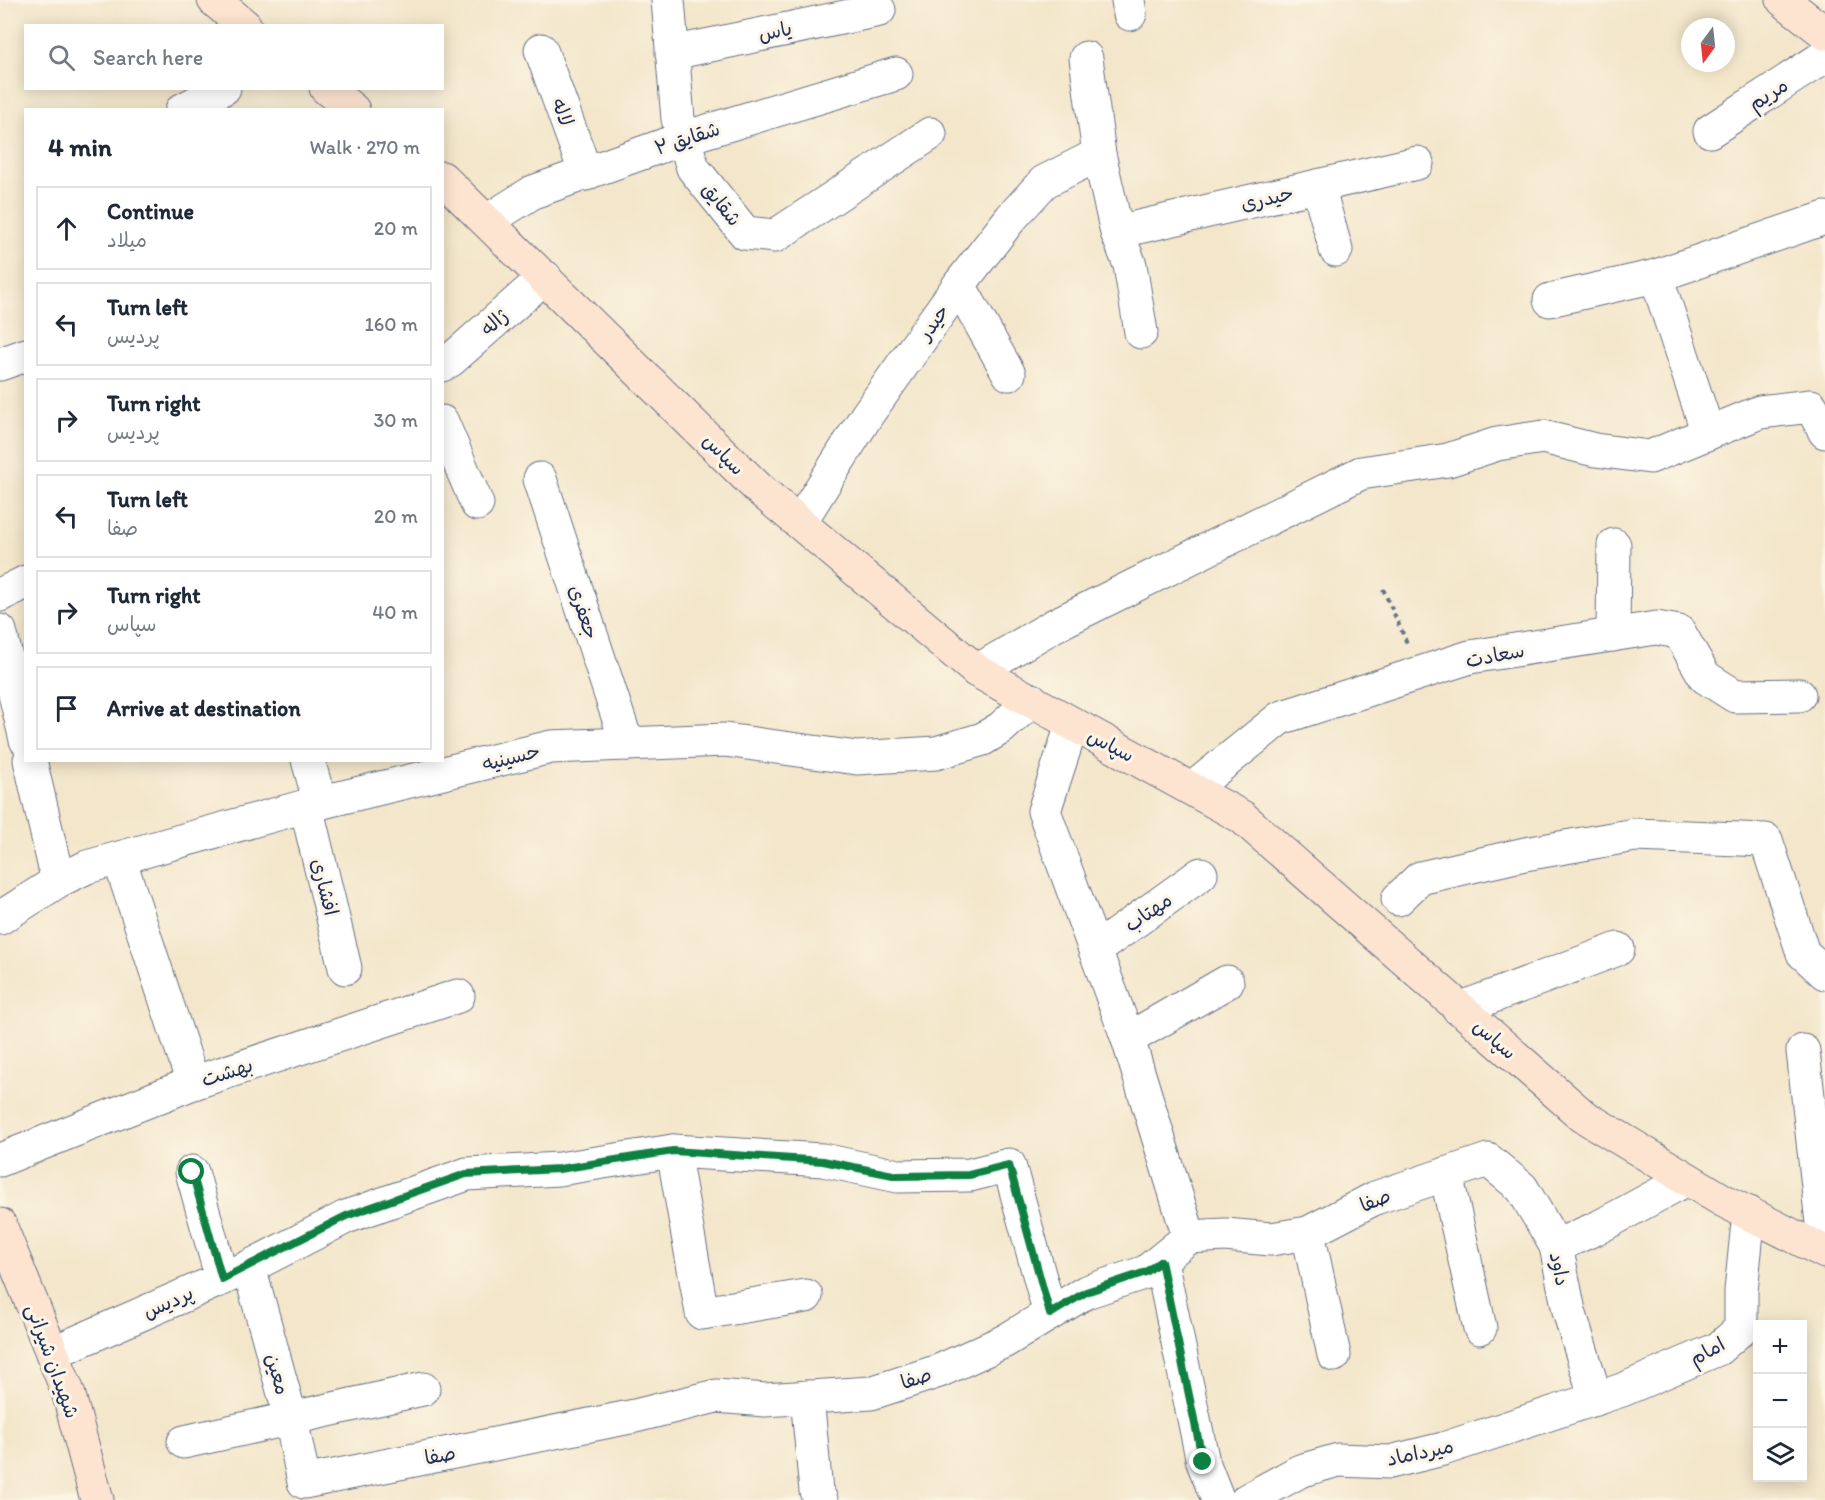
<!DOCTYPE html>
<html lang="en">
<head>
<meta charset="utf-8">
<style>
  body { margin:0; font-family:Itim,"Playpen Sans Arabic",sans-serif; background:#f6f6f7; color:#1f2937 }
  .controls { position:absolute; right:18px; bottom:18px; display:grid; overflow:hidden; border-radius:0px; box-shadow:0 3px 15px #0003 }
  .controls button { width:54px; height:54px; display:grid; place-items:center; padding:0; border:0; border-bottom:2px solid #e0e1e3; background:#fff; color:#1f2937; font:30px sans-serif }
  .compass { position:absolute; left:1681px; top:18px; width:54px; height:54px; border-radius:50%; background:#fff; box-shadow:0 3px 15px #0003; rotate:195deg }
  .stop { position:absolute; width:18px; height:18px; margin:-14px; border:4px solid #0b8043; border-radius:50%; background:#fff }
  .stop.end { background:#0b8043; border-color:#fff; box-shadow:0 2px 6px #0008 }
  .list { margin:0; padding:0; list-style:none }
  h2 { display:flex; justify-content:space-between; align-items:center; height:78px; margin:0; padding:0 24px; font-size:26px }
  h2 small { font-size:20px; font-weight:400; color:#747a83 }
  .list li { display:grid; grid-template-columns:39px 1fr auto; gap:18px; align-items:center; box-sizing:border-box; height:84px; margin:0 12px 12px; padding:0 12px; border:2px solid #e0e1e3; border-radius:0px }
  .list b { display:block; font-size:22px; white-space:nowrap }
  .list p { margin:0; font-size:20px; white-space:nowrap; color:#747a83 }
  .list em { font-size:20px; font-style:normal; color:#747a83 }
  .icon { flex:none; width:33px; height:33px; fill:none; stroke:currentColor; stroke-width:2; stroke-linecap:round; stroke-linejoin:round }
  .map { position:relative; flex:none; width:1825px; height:1500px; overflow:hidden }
  .search { position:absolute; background:#fff; box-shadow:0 3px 15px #0003; left:24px; top:24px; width:420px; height:66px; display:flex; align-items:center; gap:15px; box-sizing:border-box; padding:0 21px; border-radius:0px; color:#747a83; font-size:22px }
  .panel { position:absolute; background:#fff; box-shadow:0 3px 15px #0003; left:24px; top:108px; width:420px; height:654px; border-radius:0px }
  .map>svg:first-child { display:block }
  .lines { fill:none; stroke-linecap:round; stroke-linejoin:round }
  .street-casing { stroke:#676f84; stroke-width:35 }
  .secondary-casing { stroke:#676f84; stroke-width:35 }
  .path { stroke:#676f84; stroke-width:4; stroke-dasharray:4.5 4.5; stroke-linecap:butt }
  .street { stroke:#fff; stroke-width:33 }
  .secondary { stroke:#fde4d1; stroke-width:33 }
  .route { stroke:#0b8043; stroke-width:8 }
  .labels { text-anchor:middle; stroke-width:6; stroke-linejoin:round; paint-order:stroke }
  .street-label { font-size:20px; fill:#1b2f5e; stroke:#fcf5e5 }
</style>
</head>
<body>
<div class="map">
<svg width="1825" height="1500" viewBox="0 0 1825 1500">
  <rect width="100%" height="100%" fill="#fcf5e5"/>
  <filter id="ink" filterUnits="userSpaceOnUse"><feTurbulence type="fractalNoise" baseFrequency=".0167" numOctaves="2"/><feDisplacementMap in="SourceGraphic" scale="12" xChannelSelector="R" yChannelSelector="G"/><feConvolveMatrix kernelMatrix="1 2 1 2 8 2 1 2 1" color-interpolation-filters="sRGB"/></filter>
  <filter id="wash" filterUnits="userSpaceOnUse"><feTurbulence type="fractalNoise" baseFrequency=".008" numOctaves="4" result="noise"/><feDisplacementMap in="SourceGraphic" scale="24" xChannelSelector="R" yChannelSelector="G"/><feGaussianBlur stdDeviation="1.35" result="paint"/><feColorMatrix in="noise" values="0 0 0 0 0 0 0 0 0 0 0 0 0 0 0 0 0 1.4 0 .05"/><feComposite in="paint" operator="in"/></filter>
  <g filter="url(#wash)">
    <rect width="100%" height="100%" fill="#f3e6ca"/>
  </g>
  <g filter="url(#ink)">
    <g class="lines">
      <defs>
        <g id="street">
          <path d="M668 0 678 119 693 168 745 233 775 236 930 134"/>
          <path d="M1128 0 1130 14"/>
          <path d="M541 50 586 174"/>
          <path d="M672 53 879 10"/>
          <path d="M1086 58 1099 154 1117 232 1130 265 1141 332"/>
          <path d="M182 110 224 88"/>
          <path d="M1710 131 1825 56"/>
          <path d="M1318 186 1336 250"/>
          <path d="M487 221 533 192 684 138 896 74"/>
          <path d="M1117 232 1417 163"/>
          <path d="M1656 276 1708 433"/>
          <path d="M959 285 1009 374"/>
          <path d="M1550 300 1656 276 1825 218"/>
          <path d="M0 364 26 355"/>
          <path d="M442 365 451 360 545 277"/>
          <path d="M442 422 477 504"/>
          <path d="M540 479 627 744"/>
          <path d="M800 522 867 415 959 285 1011 218 1044 182 1099 154"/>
          <path d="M0 595 26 582"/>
          <path d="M0 631 26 740"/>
          <path d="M1613 635 1614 545"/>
          <path d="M977 671 1053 626 1361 473 1448 460 1497 444 1543 437 1595 450 1650 457 1760 412 1811 406 1825 432"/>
          <path d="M1072 725 1044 811 1128 1039 1189 1237"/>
          <path d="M30 760 58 881"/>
          <path d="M308 760 320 803"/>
          <path d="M1192 789 1280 718 1470 657 1656 628 1679 632 1705 677 1735 696 1799 695"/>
          <path d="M306 806 345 968"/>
          <path d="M119 858 193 1083"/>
          <path d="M1398 899 1420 878 1525 854 1635 835 1766 840 1803 953 1825 973"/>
          <path d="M0 918 58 881 87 867 306 806 551 747 725 740 857 758 936 753 983 739 1001 728 1032 700"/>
          <path d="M1095 950 1201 874"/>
          <path d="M1459 1009 1618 949"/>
          <path d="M1128 1039 1227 982"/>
          <path d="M1803 1051 1825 1250"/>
          <path d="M673 1151 702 1313 806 1296"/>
          <path d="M0 1160 193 1083 458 996"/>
          <path d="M192 1172 222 1279"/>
          <path d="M1446 1174 1480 1328"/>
          <path d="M1308 1233 1334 1355"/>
          <path d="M1556 1246 1599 1227 1687 1179"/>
          <path d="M1161 1261 1203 1462 1218 1500"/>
          <path d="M249 1267 291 1419 304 1482 635 1416 716 1396 765 1400 871 1393 939 1371 1005 1341 1086 1292 1146 1272 1189 1237 1225 1235 1271 1239 1308 1233 1375 1198 1488 1160 1522 1188 1556 1246 1569 1311 1596 1399"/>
          <path d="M52 1353 249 1267 346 1217 467 1174 559 1169 673 1151 823 1160 898 1176 970 1175 1009 1165 1050 1314"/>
          <path d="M807 1397 816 1491 821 1500"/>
          <path d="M184 1442 423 1389"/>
          <path d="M1247 1500 1300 1471 1338 1460 1390 1462 1443 1449 1622 1390 1718 1349 1741 1329V1291L1749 1213"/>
        </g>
        <g id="secondary">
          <path d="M214 0 245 26"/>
          <path d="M1783 0 1825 33"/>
          <path d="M326 88 353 110"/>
          <path d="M442 178 759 489 977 671 1242 817 1583 1116 1724 1201 1825 1252"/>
          <path d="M0 1225 68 1392 97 1500"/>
        </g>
      </defs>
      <use href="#street" class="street-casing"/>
      <use href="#secondary" class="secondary-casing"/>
      <path class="path" d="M1383 589 1407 643"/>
      <use href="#street" class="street"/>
      <use href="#secondary" class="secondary"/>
    </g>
  </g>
  <g class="lines" filter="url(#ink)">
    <path class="route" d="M192 1172 222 1279 346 1216 466 1174 559 1169 673 1151 823 1161 898 1176 969 1175 1009 1165 1050 1314 1086 1292 1146 1272 1161 1261 1203 1462"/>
  </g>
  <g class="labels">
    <g class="street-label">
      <text transform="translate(775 31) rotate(-12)" y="7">یاس</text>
      <text transform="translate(1768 94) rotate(-33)" y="7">مریم</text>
      <text transform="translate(563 112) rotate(70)" y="7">لاله</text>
      <text transform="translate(687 138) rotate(-18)" y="7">شقایق ۲</text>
      <text transform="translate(1267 198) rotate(-13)" y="7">حیدری</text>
      <text transform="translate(722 204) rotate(51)" y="7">شقایق</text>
      <text transform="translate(494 322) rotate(-42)" y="7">ژاله</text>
      <text transform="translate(933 322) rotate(-54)" y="7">حیدر</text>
      <text transform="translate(724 454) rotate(45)" y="7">سپاس</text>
      <text transform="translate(584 612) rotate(72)" y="7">جعفری</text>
      <text transform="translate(1495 655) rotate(-11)" y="7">سعادت</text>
      <text transform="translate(1111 745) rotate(27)" y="7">سپاس</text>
      <text transform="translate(511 757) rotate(-14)" y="7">حسینیه</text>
      <text transform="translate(325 887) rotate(76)" y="7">افشاری</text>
      <text transform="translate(1148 912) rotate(-35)" y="7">مهتاب</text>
      <text transform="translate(1495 1039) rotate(41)" y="7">سپاس</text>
      <text transform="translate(227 1072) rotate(-18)" y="7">بهشت</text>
      <text transform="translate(1375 1200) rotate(-23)" y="7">صفا</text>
      <text transform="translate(1560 1269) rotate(78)" y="7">داود</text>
      <text transform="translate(168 1302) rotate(-24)" y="7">پردیس</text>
      <text transform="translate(1707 1351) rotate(-29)" y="7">امام</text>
      <text transform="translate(53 1361) rotate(70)" y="7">شهیدان شیرانی</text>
      <text transform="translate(278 1374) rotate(75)" y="7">معین</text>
      <text transform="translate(916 1378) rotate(-18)" y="7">صفا</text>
      <text transform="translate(1420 1452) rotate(-12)" y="7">میرداماد</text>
      <text transform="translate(440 1455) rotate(-11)" y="7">صفا</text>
    </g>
  </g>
</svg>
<div class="controls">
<button>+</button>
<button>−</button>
<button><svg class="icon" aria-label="layers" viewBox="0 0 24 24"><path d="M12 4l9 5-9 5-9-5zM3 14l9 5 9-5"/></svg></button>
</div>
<svg class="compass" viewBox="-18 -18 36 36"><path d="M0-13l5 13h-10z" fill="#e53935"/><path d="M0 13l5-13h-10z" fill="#747a83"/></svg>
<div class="stop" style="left:192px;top:1172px"></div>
<div class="stop end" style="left:1203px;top:1462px"></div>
<div class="search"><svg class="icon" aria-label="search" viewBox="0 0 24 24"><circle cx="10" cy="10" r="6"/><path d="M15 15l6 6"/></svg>Search here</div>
<section class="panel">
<h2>4 min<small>Walk · 270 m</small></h2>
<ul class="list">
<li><svg class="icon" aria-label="ahead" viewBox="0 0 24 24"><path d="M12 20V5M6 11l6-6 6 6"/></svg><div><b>Continue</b><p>میلاد</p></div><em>20 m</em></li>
<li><svg class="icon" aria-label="left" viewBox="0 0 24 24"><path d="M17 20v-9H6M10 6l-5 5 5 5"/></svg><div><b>Turn left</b><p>پردیس</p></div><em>160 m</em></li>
<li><svg class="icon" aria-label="right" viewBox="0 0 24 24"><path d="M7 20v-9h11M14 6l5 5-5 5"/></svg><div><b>Turn right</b><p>پردیس</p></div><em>30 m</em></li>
<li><svg class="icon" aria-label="left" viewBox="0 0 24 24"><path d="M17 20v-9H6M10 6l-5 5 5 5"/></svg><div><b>Turn left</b><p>صفا</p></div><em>20 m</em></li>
<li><svg class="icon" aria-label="right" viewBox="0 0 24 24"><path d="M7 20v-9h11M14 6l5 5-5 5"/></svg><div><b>Turn right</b><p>سپاس</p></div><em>40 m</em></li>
<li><svg class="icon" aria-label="arrive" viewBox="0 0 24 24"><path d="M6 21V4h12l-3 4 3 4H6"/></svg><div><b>Arrive at destination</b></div></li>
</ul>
</section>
</div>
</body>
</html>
